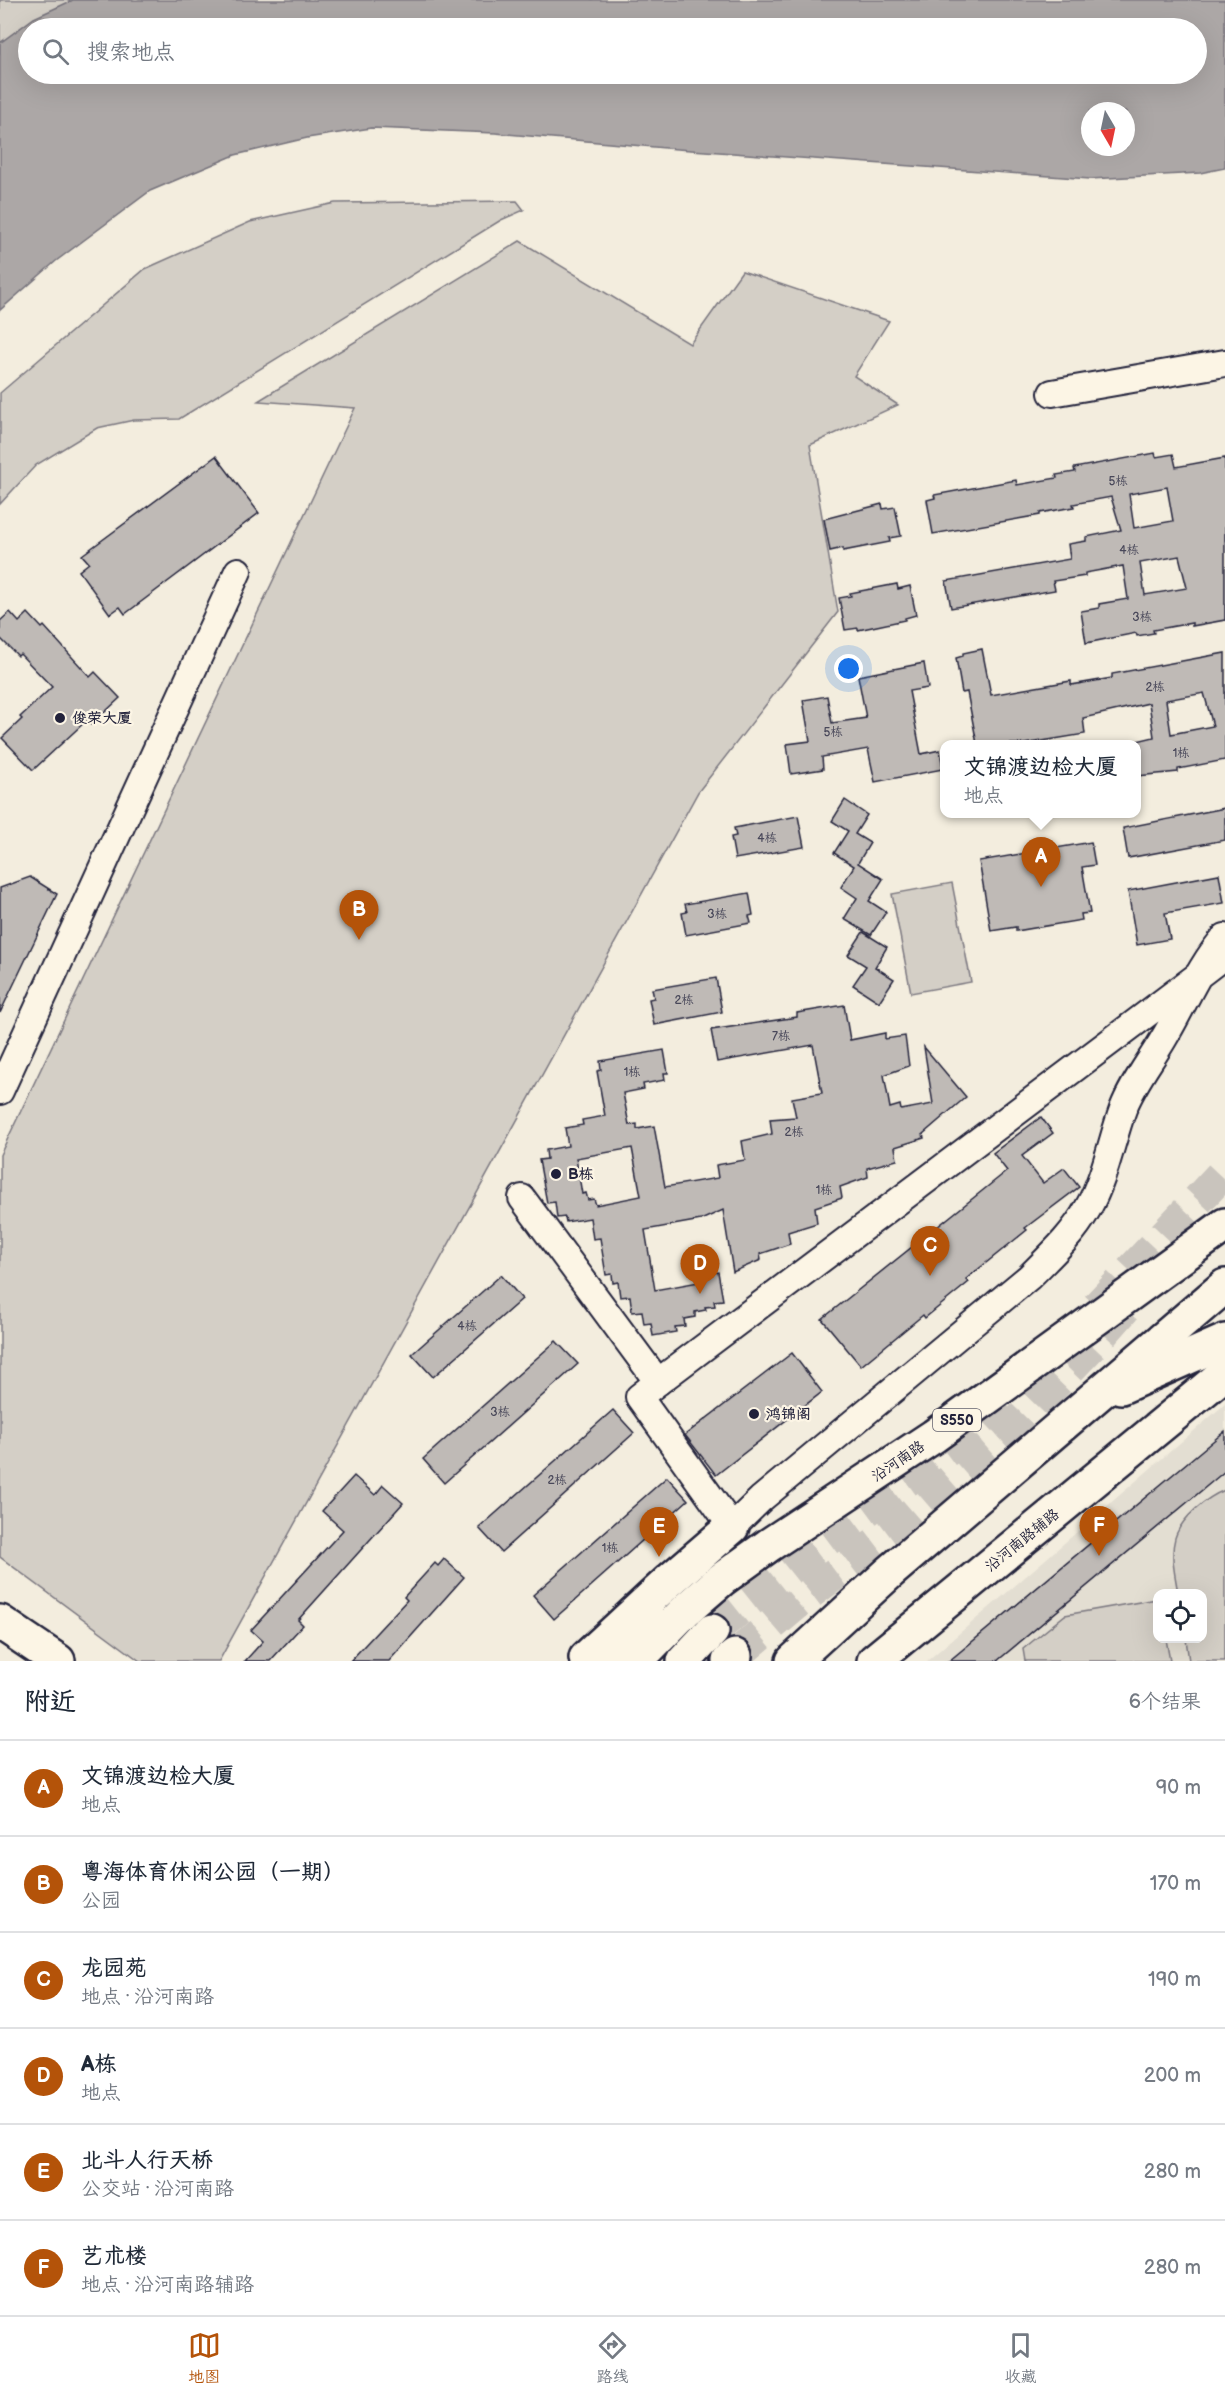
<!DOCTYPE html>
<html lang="zh">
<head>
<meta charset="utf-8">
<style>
  body { margin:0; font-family:"Balsamiq Sans","LXGW WenKai TC",sans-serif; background:#f6f6f7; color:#1f2937 }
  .controls { position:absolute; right:18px; bottom:18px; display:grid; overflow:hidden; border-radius:12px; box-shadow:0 6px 24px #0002 }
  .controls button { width:54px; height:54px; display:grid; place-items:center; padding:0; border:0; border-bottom:2px solid #e0e1e3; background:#fff; color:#1f2937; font:30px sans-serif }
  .compass { position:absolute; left:1081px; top:102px; width:54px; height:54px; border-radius:50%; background:#fff; box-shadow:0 6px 24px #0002; rotate:171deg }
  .you { position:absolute; left:849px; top:669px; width:21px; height:21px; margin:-15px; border:4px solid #fff; border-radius:50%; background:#1a73e8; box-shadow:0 0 0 9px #1a73e833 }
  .badge { display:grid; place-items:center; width:39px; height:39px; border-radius:50%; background:#b45309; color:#fff; font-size:20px; font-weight:700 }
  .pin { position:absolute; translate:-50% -50px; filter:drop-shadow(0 2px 3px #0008) }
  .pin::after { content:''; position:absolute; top:32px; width:21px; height:18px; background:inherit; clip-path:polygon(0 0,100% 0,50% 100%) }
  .popup { position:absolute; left:940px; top:740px; width:201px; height:78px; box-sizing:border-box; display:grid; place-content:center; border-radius:12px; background:#fff; filter:drop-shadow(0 2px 4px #0005); font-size:20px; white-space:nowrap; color:#747a83 }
  .popup b { font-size:22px; color:#1f2937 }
  .popup::after { content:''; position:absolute; left:50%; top:100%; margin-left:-12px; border:12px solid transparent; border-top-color:#fff }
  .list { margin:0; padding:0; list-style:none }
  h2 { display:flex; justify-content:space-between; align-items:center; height:78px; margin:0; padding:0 24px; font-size:26px }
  h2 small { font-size:20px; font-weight:400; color:#747a83 }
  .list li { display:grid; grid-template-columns:39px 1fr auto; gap:18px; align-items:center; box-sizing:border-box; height:96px; padding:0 24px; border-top:2px solid #e0e1e3 }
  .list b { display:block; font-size:22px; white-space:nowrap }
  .list p { margin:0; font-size:20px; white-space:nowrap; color:#747a83 }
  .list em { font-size:20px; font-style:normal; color:#747a83 }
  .icon { flex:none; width:33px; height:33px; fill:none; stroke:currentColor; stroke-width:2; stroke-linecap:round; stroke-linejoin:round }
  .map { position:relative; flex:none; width:1225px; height:1661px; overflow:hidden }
  .search { position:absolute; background:#fff; box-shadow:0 6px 24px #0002; left:18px; right:18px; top:18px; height:66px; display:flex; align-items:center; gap:15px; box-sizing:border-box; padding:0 21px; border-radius:33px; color:#747a83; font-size:22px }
  .sheet { height:654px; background:#fff }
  nav { display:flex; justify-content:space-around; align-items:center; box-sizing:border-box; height:84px; border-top:2px solid #e0e1e3; background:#fff; font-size:16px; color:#747a83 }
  nav a { display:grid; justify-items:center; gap:3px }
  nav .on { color:#b45309 }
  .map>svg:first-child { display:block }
  .built { fill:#e3ded2; fill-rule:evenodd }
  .green { fill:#d4cfc6; stroke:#7b7880; stroke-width:1.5 }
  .water { fill:#aca7a6; stroke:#75727b; stroke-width:1.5; fill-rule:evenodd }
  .building { fill:#bfbab6; stroke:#22223b; stroke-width:1.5; fill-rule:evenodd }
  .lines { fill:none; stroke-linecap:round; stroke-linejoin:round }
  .trunk-tunnel { stroke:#c9c4bd; stroke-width:33; stroke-dasharray:33 16; stroke-linecap:butt }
  .minor-casing { stroke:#22223b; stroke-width:30 }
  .secondary-casing { stroke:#22223b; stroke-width:38 }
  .primary-casing { stroke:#22223b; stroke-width:38 }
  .trunk-casing { stroke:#22223b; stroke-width:38 }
  .minor { stroke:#fcf5e5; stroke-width:26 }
  .secondary { stroke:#fcf5e5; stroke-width:33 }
  .primary { stroke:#fcf5e5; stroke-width:33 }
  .trunk { stroke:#fcf5e5; stroke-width:33 }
  .poi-dot { fill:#22223b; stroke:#fcf5e5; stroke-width:2 }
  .labels { text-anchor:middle; stroke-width:4.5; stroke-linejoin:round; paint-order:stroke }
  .number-label { font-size:12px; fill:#49485a }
  .shield { fill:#fcf5e5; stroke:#63616e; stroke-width:1.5 }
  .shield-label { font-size:14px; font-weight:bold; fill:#22223b }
  .poi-label { font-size:15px; font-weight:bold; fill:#22223b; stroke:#fcf5e5; text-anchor:start }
  .street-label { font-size:15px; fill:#22223b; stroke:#fcf5e5 }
</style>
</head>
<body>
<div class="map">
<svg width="1225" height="1661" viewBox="0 0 1225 1661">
  <rect width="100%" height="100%" fill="#f3edde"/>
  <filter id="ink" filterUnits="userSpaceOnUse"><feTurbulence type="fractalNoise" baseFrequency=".0167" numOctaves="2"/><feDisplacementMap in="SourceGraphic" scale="12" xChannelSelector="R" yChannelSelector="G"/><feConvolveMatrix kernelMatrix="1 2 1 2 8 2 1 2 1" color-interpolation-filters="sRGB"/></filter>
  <g filter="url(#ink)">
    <path class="built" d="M1225 1404V1661H927L1003 1596ZM1158 1594H1202V1638H1158Z"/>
    <g class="green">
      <path d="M0 0H101L28 28 0 53Z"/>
      <path d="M517 201 524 210 501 220 179 419 134 420 97 428 36 465 0 504V393L145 269 250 222 335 203Z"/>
      <path d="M520 241 690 344 742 271 889 321 854 376 898 405 810 445 838 612 698 792 219 1661H140L0 1557V1155L355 408 258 401Z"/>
      <path d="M952 883 971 982 911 993 892 894Z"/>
      <path d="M1225 1490V1661H1189L1186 1639 1202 1638V1594L1178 1593C1175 1575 1170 1556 1175 1538 1181 1518 1207 1497 1225 1490Z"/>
      <path d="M1157 1599 1158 1638 1166 1639 1170 1661H1025L1023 1649 1065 1615Z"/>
    </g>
    <path class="water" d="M73 0H1225V168L1200 173 1090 179 677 149 495 133 371 128 307 138 235 155 150 191 56 261 0 310V43L34 18ZM28 28H1196V74H28ZM1090 111H1126V147H1090Z"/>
    <g class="building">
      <path d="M1155 453 1156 457 1173 454 1176 467 1225 458V620L1192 626V623L1153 630 1154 633 1137 636 1136 633 1086 643 1081 611 1099 608V604L1128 599 1123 566 1085 573V576L1053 581 1055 590 951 608 946 581 1070 559 1068 544 1086 541V537L1121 530 1111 497 1073 504 1074 507 1040 513V515L933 534 927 500 935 498 934 495 989 485 1016 480 1017 485 1057 478 1056 475 1075 472 1074 468ZM1167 487 1173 521 1134 528 1129 494ZM1179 556 1187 588 1145 595 1140 563Z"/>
      <path d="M216 456 259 513 125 614 120 607 110 614 79 571 89 563 82 555Z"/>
      <path d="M882 504 883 509 895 507 901 536 889 538 890 542 843 551V548L830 551 824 519Z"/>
      <path d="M897 584 898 589 910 586 916 615 905 618V620L858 630V628L845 630 839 598 851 596 850 593Z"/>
      <path d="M10 612 19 622 28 613 42 628 44 626 90 677 95 672 120 698 91 725 87 720 33 770 2 738 22 719 20 717 52 687 20 654 18 656 0 638V621Z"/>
      <path d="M982 649 991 695 1071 681V685L1112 678V674L1225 653V760L1178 769V772L1137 776V741L1154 737 1149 703 1083 718 1085 734 1024 744H977L967 692 962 693 956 658 963 656V653ZM1204 693 1213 726 1171 734 1166 700Z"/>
      <path d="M924 663 928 688 909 691 921 754 940 750 943 769 875 782 868 749 822 757 823 769 791 774 787 744 810 741 803 700 827 696 832 723 866 718 858 676Z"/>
      <path d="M845 800 867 815 855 834 870 843 858 863 883 879 869 901 886 912 871 935 844 919 857 898 841 887 854 866 834 853 848 831 832 821Z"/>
      <path d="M1225 808V840L1128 858 1123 828Z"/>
      <path d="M798 816 804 847 735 859 731 837 736 836 734 828Z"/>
      <path d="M1091 842 1095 865 1082 867 1090 913 1081 914 1082 920 1016 931V927L991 931 979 861Z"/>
      <path d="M1219 874 1224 903 1165 913 1170 939 1137 945 1128 891Z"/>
      <path d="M30 877 57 894 0 1013V888Z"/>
      <path d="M749 893 753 915 749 916 751 923 686 935 682 913 687 912 685 904Z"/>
      <path d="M863 932 887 947 875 967 894 979 879 1002 853 985 866 966 848 955Z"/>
      <path d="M716 978 722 1012 654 1025 649 999 654 998 652 989Z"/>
      <path d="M844 1005 850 1040 885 1033V1039L905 1036 909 1066 884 1075 890 1108 900 1105 901 1110 933 1104 924 1047 966 1097 923 1134 924 1138 895 1147 897 1160 867 1168 868 1177 840 1187 842 1198 815 1207 817 1223 788 1232 790 1244 760 1254 761 1260 733 1272 723 1210 701 1220 645 1230 655 1290 699 1282 697 1275 718 1272 723 1300 714 1301 715 1306 705 1307 706 1310 695 1312V1317L684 1319 685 1326 675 1327 676 1332 653 1336 651 1323 644 1324 642 1311 632 1312 630 1296 620 1297 618 1282 613 1283 612 1274 606 1275 600 1238 593 1239 590 1218 566 1222 565 1217 557 1218 555 1202 547 1203 539 1160 547 1159 546 1150 568 1146 565 1128 583 1125 582 1120 605 1116 597 1071 601 1070 600 1061 664 1050 668 1073H664L665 1080 643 1084 644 1089 623 1093 629 1125 637 1124V1129L654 1126 665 1187 718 1178 716 1165 745 1160 742 1141 772 1134 770 1119 796 1117 792 1098 822 1093 813 1045 717 1062 711 1030 797 1017V1013ZM632 1148 641 1196 596 1205 594 1199 588 1200 586 1193 582 1194 576 1158Z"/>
      <path d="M1041 1117 1053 1133 1022 1156 1043 1183 1064 1168 1079 1187 1025 1228 1027 1230 966 1279 969 1282 925 1318 923 1315 861 1366 822 1319 1007 1171 993 1153Z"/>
      <path d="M501 1275 522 1299 433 1377 412 1354Z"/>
      <path d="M556 1341 578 1364 444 1483 423 1459Z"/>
      <path d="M792 1353 822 1392 716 1475 685 1435Z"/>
      <path d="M613 1410 634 1433 501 1552 479 1528Z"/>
      <path d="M1225 1431V1471L997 1661H949Z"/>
      <path d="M354 1476 375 1495 383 1485 403 1503 298 1620 303 1625 270 1661H245L263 1641 251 1630 343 1530 322 1511Z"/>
      <path d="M667 1477 688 1500 554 1619 533 1595Z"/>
      <path d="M444 1559 464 1577 389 1661H350L407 1600 404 1597 435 1563 438 1566Z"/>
    </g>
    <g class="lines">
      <g class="trunk-tunnel">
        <path d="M1097 1307 1225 1171"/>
        <path d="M712 1631 811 1552 957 1443 1002 1400"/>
        <path d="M735 1656 802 1599 897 1527 1018 1422 1094 1343 1131 1301"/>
      </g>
      <defs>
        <g id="minor">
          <path d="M1052 393 1225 363"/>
          <path d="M1225 937C1199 966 1184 1005 1164 1038 1150 1062 1133 1083 1123 1109 1111 1142 1105 1178 1088 1208 1073 1235 1050 1256 1029 1277L761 1499 732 1527 639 1397 658 1382 1200 974 1225 955"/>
          <path d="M0 1091 238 571"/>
          <path d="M522 1198 658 1382"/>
        </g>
        <path id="secondary" d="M0 1622 58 1661"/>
        <g id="primary">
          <path d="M586 1658 669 1581 732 1527"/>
          <path d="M874 1661 1225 1373"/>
        </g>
        <g id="trunk">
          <path d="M1121 1387 1225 1341"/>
          <path d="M590 1661 658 1625"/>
          <path d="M636 1661 686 1610 722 1579 769 1545 934 1436 1225 1225"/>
          <path d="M684 1661 712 1631"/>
          <path d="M729 1661 735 1656"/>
          <path d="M793 1661 890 1572 1225 1286"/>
        </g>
      </defs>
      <use href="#minor" class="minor-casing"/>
      <use href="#secondary" class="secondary-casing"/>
      <use href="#primary" class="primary-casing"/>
      <use href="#trunk" class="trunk-casing"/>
      <use href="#minor" class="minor"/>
      <use href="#secondary" class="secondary"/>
      <use href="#primary" class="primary"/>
      <use href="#trunk" class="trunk"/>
    </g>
  </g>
  <g class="poi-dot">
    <circle cx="60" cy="718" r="6"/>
    <circle cx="556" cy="1174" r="6"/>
    <circle cx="754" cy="1414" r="6"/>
  </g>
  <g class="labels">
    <g class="number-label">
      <text x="1118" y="485">5栋</text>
      <text x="1129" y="554">4栋</text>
      <text x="1142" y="621">3栋</text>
      <text x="1155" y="691">2栋</text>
      <text x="833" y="736">5栋</text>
      <text x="1181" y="757">1栋</text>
      <text x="767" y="842">4栋</text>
      <text x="717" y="918">3栋</text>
      <text x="684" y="1004">2栋</text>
      <text x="781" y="1040">7栋</text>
      <text x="632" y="1076">1栋</text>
      <text x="794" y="1136">2栋</text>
      <text x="824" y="1194">1栋</text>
      <text x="467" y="1330">4栋</text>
      <text x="500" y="1416">3栋</text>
      <text x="557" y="1484">2栋</text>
      <text x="610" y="1552">1栋</text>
    </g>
    <rect class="shield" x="933" y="1409" width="48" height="22" rx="4.5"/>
    <g class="shield-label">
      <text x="957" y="1425">S550</text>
    </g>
    <g class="poi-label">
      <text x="72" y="723">俊荣大厦</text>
      <text x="568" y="1179">B栋</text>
      <text x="766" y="1419">鸿锦阁</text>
    </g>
    <g class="street-label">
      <text transform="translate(898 1461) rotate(-34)" y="5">沿河南路</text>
      <text transform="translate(1022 1540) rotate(-39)" y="5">沿河南路辅路</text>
    </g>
  </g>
</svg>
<div class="controls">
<button><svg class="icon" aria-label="locate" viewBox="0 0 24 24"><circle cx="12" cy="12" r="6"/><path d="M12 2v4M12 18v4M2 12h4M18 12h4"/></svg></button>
</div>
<svg class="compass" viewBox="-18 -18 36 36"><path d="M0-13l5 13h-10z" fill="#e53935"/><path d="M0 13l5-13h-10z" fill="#747a83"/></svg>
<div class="you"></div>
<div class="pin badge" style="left:1041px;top:887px">A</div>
<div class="popup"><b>文锦渡边检大厦</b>地点</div>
<div class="pin badge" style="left:359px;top:940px">B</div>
<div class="pin badge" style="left:930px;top:1276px">C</div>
<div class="pin badge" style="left:700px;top:1294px">D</div>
<div class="pin badge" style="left:659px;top:1557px">E</div>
<div class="pin badge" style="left:1099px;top:1556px">F</div>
<div class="search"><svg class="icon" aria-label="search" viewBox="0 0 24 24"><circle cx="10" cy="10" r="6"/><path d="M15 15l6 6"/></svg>搜索地点</div>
</div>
<section class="sheet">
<h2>附近<small>6个结果</small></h2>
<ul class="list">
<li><span class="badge">A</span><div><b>文锦渡边检大厦</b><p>地点</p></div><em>90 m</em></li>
<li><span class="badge">B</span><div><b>粤海体育休闲公园（一期）</b><p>公园</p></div><em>170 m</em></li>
<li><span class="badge">C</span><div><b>龙园苑</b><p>地点 · 沿河南路</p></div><em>190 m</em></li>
<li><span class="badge">D</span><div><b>A栋</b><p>地点</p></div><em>200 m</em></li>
<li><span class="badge">E</span><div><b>北斗人行天桥</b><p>公交站 · 沿河南路</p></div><em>280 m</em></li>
<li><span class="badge">F</span><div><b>艺术楼</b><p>地点 · 沿河南路辅路</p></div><em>280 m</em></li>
</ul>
</section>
<nav>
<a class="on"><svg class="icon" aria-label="map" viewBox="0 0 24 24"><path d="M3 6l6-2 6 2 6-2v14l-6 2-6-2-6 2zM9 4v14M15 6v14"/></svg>地图</a>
<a><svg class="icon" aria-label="directions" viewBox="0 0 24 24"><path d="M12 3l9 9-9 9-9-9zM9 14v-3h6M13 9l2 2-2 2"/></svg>路线</a>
<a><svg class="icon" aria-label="saved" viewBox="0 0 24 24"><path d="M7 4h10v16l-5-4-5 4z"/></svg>收藏</a>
</nav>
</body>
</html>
